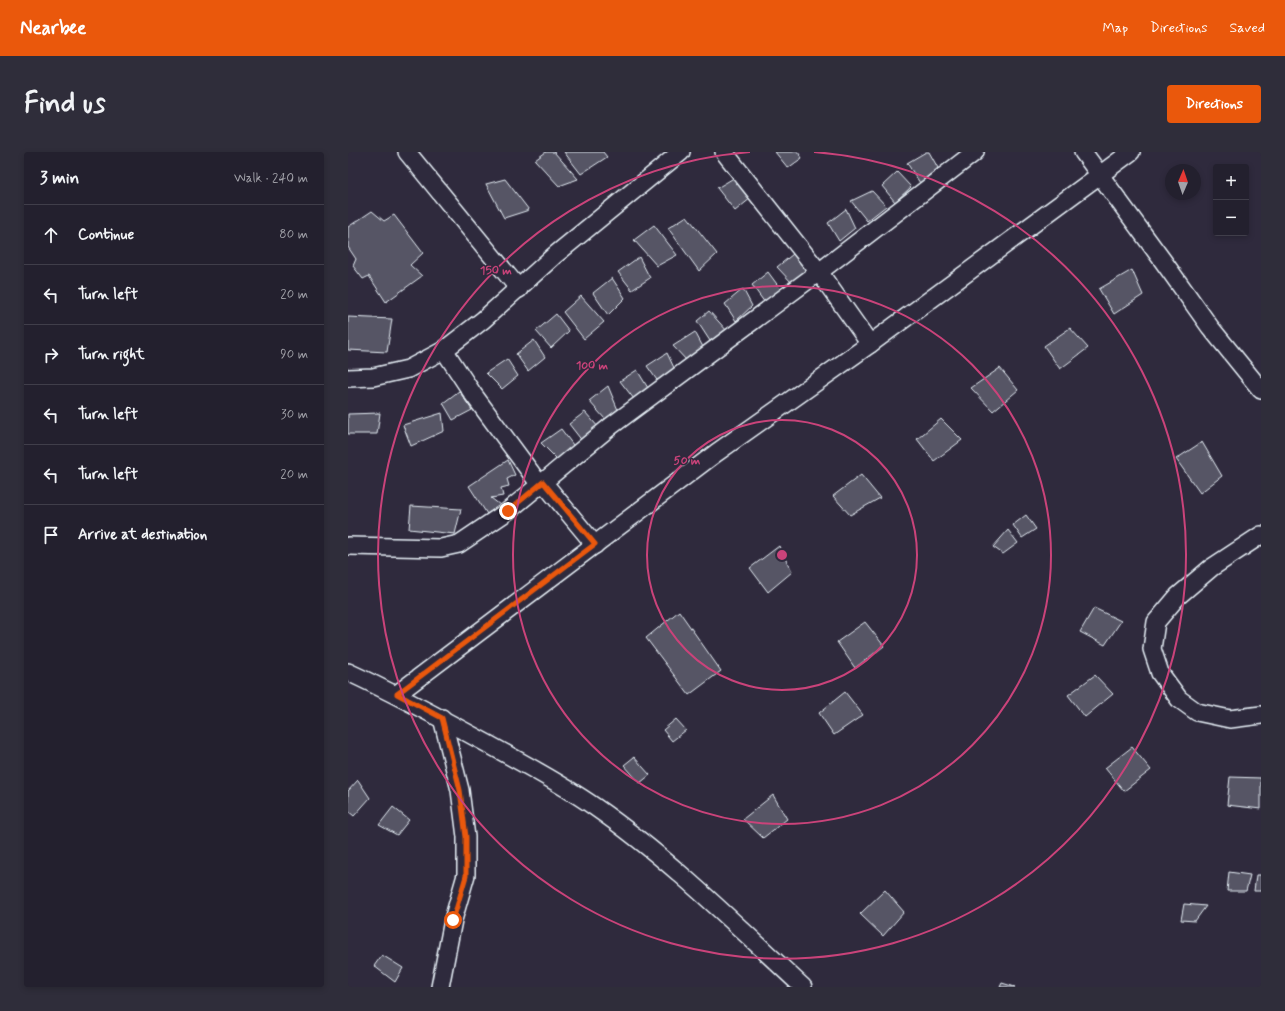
<!DOCTYPE html>
<html lang="en">
<head>
<meta charset="utf-8">
<style>
  body { margin:0; font-family:Mynerve,sans-serif; background:#2f2d3a; color:#f1f3f6 }
  .controls { position:absolute; right:12px; top:12px; display:grid; overflow:hidden; border-radius:4px; box-shadow:0 2px 6px #0003 }
  .controls button { width:36px; height:36px; display:grid; place-items:center; padding:0; border:0; border-bottom:1px solid #403e4a; background:#23202e; color:#f1f3f6; font:20px sans-serif }
  .compass { position:absolute; left:817px; top:12px; width:36px; height:36px; border-radius:50%; background:#23202e; box-shadow:0 2px 6px #0003; rotate:2deg }
  .stop { position:absolute; width:12px; height:12px; margin:-9px; border:3px solid #ea580c; border-radius:50%; background:#fff }
  .stop.end { background:#ea580c; border-color:#fff; box-shadow:0 1px 4px #0008 }
  .list { margin:0; padding:0; list-style:none }
  h2 { display:flex; justify-content:space-between; align-items:center; height:52px; margin:0; padding:0 16px; font-size:17px }
  h2 small { font-size:13px; font-weight:400; color:#a3a3aa }
  .list li { display:grid; grid-template-columns:26px 1fr auto; gap:12px; align-items:center; box-sizing:border-box; height:60px; padding:0 16px; border-top:1px solid #403e4a }
  .list b { display:block; font-size:15px; white-space:nowrap }
  .list em { font-size:13px; font-style:normal; color:#a3a3aa }
  .icon { flex:none; width:22px; height:22px; fill:none; stroke:currentColor; stroke-width:2; stroke-linecap:round; stroke-linejoin:round }
  .map { position:relative; flex:none; width:913px; height:835px; overflow:hidden; border-radius:4px }
  header { display:flex; align-items:center; gap:24px; box-sizing:border-box; height:56px; padding:0 20px; background:#ea580c; color:#fff }
  header strong { font-size:19px }
  nav { display:flex; gap:22px; margin-inline-start:auto; font-size:14px }
  .intro { display:flex; align-items:center; justify-content:space-between; box-sizing:border-box; height:96px; padding:0 24px }
  h1 { margin:0; font-size:28px }
  .button { padding:10px 18px; border-radius:4px; background:#ea580c; color:#fff; font-size:14px; font-weight:700 }
  main { display:flex; gap:24px; padding:0 24px }
  aside { flex:1; background:#23202e; border-radius:4px; box-shadow:0 2px 6px #0003 }
  .map>svg:first-child { display:block }
  .building { fill:#575565; stroke:#e8f1f8 }
  .lines { fill:none; stroke-linecap:round; stroke-linejoin:round }
  .minor-casing { stroke:#e8f1f8; stroke-width:20 }
  .minor { stroke:#2f2a3d; stroke-width:17 }
  .route { stroke:#ea580c; stroke-width:5 }
  .ring { fill:none; stroke:#ca437a; stroke-width:2 }
  .centre { fill:#ca437a; stroke:#2f2a3d; stroke-width:2 }
  .ring-label { font-size:12px; text-anchor:middle; font-weight:bold; fill:#ca437a; stroke:#2f2a3d; stroke-width:3; stroke-linejoin:round; paint-order:stroke }
</style>
</head>
<body>
<header>
<strong>Nearbee</strong>
<nav><a>Map</a><a>Directions</a><a>Saved</a></nav>
</header>
<div class="intro"><h1>Find us</h1><a class="button">Directions</a></div>
<main>
<aside>
<h2>3 min<small>Walk · 240 m</small></h2>
<ul class="list">
<li><svg class="icon" aria-label="ahead" viewBox="0 0 24 24"><path d="M12 20V5M6 11l6-6 6 6"/></svg><div><b>Continue</b></div><em>80 m</em></li>
<li><svg class="icon" aria-label="left" viewBox="0 0 24 24"><path d="M17 20v-9H6M10 6l-5 5 5 5"/></svg><div><b>Turn left</b></div><em>20 m</em></li>
<li><svg class="icon" aria-label="right" viewBox="0 0 24 24"><path d="M7 20v-9h11M14 6l5 5-5 5"/></svg><div><b>Turn right</b></div><em>90 m</em></li>
<li><svg class="icon" aria-label="left" viewBox="0 0 24 24"><path d="M17 20v-9H6M10 6l-5 5 5 5"/></svg><div><b>Turn left</b></div><em>30 m</em></li>
<li><svg class="icon" aria-label="left" viewBox="0 0 24 24"><path d="M17 20v-9H6M10 6l-5 5 5 5"/></svg><div><b>Turn left</b></div><em>20 m</em></li>
<li><svg class="icon" aria-label="arrive" viewBox="0 0 24 24"><path d="M6 21V4h12l-3 4 3 4H6"/></svg><div><b>Arrive at destination</b></div></li>
</ul>
</aside>
<div class="map">
<svg width="913" height="835" viewBox="0 0 913 835">
  <rect width="100%" height="100%" fill="#2f2a3d"/>
  <filter id="ink" filterUnits="userSpaceOnUse"><feTurbulence type="fractalNoise" baseFrequency=".025" numOctaves="2"/><feDisplacementMap in="SourceGraphic" scale="8" xChannelSelector="R" yChannelSelector="G"/><feConvolveMatrix kernelMatrix="1 2 1 2 8 2 1 2 1" color-interpolation-filters="sRGB"/></filter>
  <g filter="url(#ink)">
    <g class="building">
      <path d="M198 0H206L230 27 211 34 187 8Z"/>
      <path d="M216 0H255L259 5 233 22Z"/>
      <path d="M427 0H450L454 6 440 16Z"/>
      <path d="M578 0H581L590 16 572 31 559 11Z"/>
      <path d="M549 20 563 35 547 50 534 34Z"/>
      <path d="M389 24 403 46 387 59 369 36Z"/>
      <path d="M157 27 181 58 156 66 138 32Z"/>
      <path d="M524 39 538 54 519 69 503 49Z"/>
      <path d="M498 57 507 76 491 89 480 71Z"/>
      <path d="M24 59 36 69 46 63 75 101 62 113 74 124 38 150 21 124 15 127 5 114 8 107 0 95V75Z"/>
      <path d="M339 64 369 102 351 119 320 76Z"/>
      <path d="M306 73 329 103 309 114 286 88Z"/>
      <path d="M450 98 460 118 444 131 429 115Z"/>
      <path d="M291 105 302 126 284 138 270 120Z"/>
      <path d="M784 118 795 143 766 162 751 137Z"/>
      <path d="M420 120 434 139 417 151 404 133Z"/>
      <path d="M264 126 277 146 260 163 245 141Z"/>
      <path d="M395 137 404 154 388 169 377 152Z"/>
      <path d="M233 144 256 170 236 187 215 160Z"/>
      <path d="M361 159 380 180 362 189 349 169Z"/>
      <path d="M208 162 221 179 203 196 188 179Z"/>
      <path d="M0 165 44 167 39 200 0 198Z"/>
      <path d="M722 176 740 196 712 217 696 194Z"/>
      <path d="M347 180 355 195 340 210 325 194Z"/>
      <path d="M186 188 197 205 180 219 168 202Z"/>
      <path d="M319 201 328 220 311 231 299 214Z"/>
      <path d="M159 207 170 224 154 237 138 221Z"/>
      <path d="M652 216 670 238 645 259 623 236Z"/>
      <path d="M289 218 300 236 286 247 272 229Z"/>
      <path d="M260 234 270 258 257 267 241 249Z"/>
      <path d="M111 239 124 258 105 268 95 251Z"/>
      <path d="M237 260 251 276 235 290 221 272Z"/>
      <path d="M32 261 29 282H0V262Z"/>
      <path d="M94 261 96 279 63 294 55 273Z"/>
      <path d="M593 267 614 288 586 309 569 287Z"/>
      <path d="M213 277 225 293 210 308 193 291Z"/>
      <path d="M854 290 874 324 852 341 828 307Z"/>
      <path d="M160 308 167 323 159 327 161 334 153 336 155 344 143 346 152 353 139 362 121 334Z"/>
      <path d="M513 323 532 346 502 363 485 344Z"/>
      <path d="M63 354 113 357 107 382 61 377Z"/>
      <path d="M678 363 688 377 674 386 665 373Z"/>
      <path d="M660 378 670 391 655 402 645 395Z"/>
      <path d="M431 394 444 420 420 440 402 416Z"/>
      <path d="M746 456 773 469 757 493 732 480Z"/>
      <path d="M331 459 373 519 341 543 298 486Z"/>
      <path d="M517 470 536 494 507 516 489 490Z"/>
      <path d="M747 523 765 542 737 565 720 543Z"/>
      <path d="M497 540 515 563 486 583 471 561Z"/>
      <path d="M328 567 338 578 324 589 315 578Z"/>
      <path d="M784 595 803 618 776 639 757 616Z"/>
      <path d="M286 605 302 623 292 631 276 613Z"/>
      <path d="M882 625 913 626V657L879 653Z"/>
      <path d="M10 628 22 646 6 664 0 659V639Z"/>
      <path d="M425 643 439 667 415 686 395 667Z"/>
      <path d="M45 655 61 668 49 683 31 673Z"/>
      <path d="M881 720 902 723 898 739H879Z"/>
      <path d="M908 723H913V739H906Z"/>
      <path d="M537 738 556 760 535 784 512 762Z"/>
      <path d="M836 752 858 754 847 769 833 768Z"/>
      <path d="M34 803 55 816 47 830 26 814Z"/>
      <path d="M654 831 667 835H652Z"/>
    </g>
    <g class="lines">
      <defs>
        <g id="minor">
          <path d="M59 0 171 137"/>
          <path d="M376 0 471 120 522 192"/>
          <path d="M735 0 815 109 862 175 913 238"/>
          <path d="M96 198 125 242 192 333"/>
          <path d="M0 226 25 225 60 217 96 198 135 168 207 103 333 0"/>
          <path d="M195 330 247 393"/>
          <path d="M913 383 863 416 830 444 808 470 804 497 812 521 831 547 849 560 882 567 913 563"/>
          <path d="M0 394 93 396 111 392 160 359 263 274 471 120 627 0"/>
          <path d="M0 520C48 542 94 567 140 592 176 612 213 631 247 655 322 707 388 773 455 835"/>
          <path d="M49 542 368 301 522 192 783 0"/>
          <path d="M92 835 105 768 118 723V685L112 638 94 566"/>
        </g>
      </defs>
      <use href="#minor" class="minor-casing"/>
      <use href="#minor" class="minor"/>
    </g>
  </g>
  <g class="lines" filter="url(#ink)">
    <path class="route" d="M105 768 118 724V685L112 638 94 566 49 542 247 392 195 330 160 359"/>
  </g>
  <g class="ring">
    <circle cx="434" cy="403" r="135"/>
    <circle cx="434" cy="403" r="269"/>
    <path d="M466 0A404 404 0 1 1 402 0"/>
  </g>
  <circle cx="434" cy="403" r="6" class="centre"/>
  <g class="ring-label">
    <text x="148" y="122">150 m</text>
    <text x="244" y="217">100 m</text>
    <text x="339" y="312">50 m</text>
  </g>
</svg>
<div class="controls">
<button>+</button>
<button>−</button>
</div>
<svg class="compass" viewBox="-18 -18 36 36"><path d="M0-13l5 13h-10z" fill="#e53935"/><path d="M0 13l5-13h-10z" fill="#a3a3aa"/></svg>
<div class="stop" style="left:105px;top:768px"></div>
<div class="stop end" style="left:160px;top:359px"></div>
</div>
</main>
</body>
</html>
